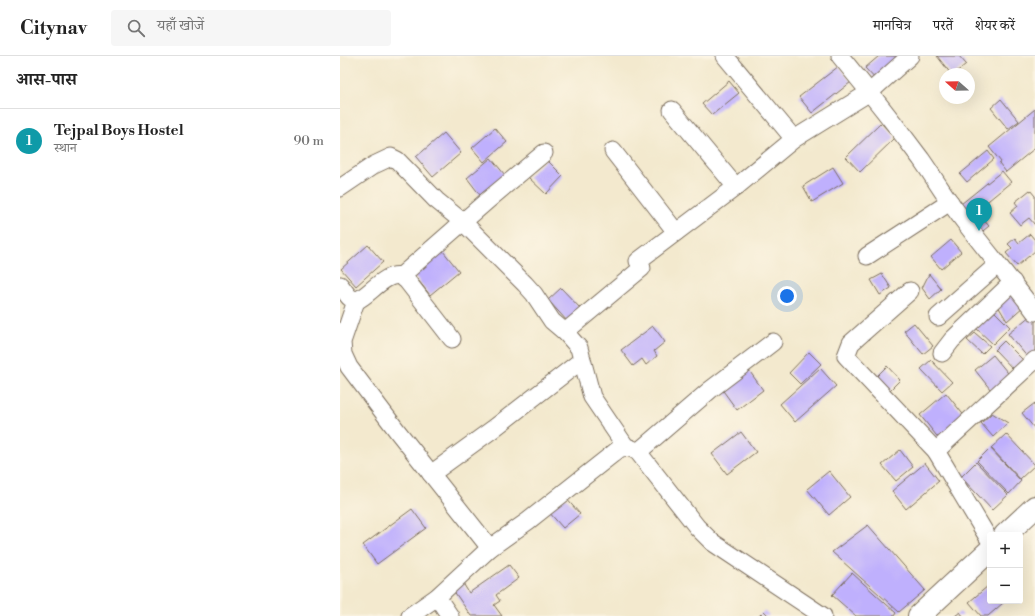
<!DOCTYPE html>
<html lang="hi">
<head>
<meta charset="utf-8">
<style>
  body { margin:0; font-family:"Libre Bodoni","Noto Serif Devanagari",serif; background:#f6f6f6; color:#222 }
  .controls { position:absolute; right:12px; bottom:12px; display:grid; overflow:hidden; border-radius:4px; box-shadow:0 4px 16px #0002 }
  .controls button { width:36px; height:36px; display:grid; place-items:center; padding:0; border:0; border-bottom:1px solid #e0e0e0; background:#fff; color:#222; font:20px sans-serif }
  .compass { position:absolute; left:599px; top:12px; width:36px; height:36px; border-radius:50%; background:#fff; box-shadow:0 4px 16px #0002; rotate:290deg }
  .you { position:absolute; left:447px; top:240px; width:14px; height:14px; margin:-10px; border:3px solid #fff; border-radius:50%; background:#1a73e8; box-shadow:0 0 0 6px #1a73e833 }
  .badge { display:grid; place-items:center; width:26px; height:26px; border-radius:50%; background:#0b8043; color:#fff; font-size:13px; font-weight:700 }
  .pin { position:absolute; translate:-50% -33px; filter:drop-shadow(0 1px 2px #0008) }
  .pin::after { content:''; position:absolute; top:21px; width:14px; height:12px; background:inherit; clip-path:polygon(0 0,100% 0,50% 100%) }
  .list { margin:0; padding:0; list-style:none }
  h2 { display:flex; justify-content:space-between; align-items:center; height:52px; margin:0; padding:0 16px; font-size:17px }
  h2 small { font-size:13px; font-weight:400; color:#767676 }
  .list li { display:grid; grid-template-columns:26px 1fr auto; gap:12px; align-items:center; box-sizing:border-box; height:64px; padding:0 16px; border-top:1px solid #e0e0e0 }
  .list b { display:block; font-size:15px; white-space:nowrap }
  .list p { margin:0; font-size:13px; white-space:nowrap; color:#767676 }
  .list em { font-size:13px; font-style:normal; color:#767676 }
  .icon { flex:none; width:22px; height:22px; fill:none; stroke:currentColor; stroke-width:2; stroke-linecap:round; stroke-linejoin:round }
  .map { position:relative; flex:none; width:695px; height:560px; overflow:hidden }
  header { display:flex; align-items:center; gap:24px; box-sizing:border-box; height:56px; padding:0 20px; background:#fff; border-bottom:1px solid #e0e0e0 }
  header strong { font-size:19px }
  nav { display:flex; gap:22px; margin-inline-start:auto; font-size:14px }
  .search { width:280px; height:36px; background:#f6f6f6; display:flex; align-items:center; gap:10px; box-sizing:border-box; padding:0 14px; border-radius:4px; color:#767676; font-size:15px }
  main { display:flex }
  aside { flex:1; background:#fff }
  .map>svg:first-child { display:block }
  .building { fill:#bfb0fd }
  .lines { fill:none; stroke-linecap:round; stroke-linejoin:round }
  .minor-casing { stroke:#7b6d5c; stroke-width:19 }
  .tertiary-casing { stroke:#7b6d5c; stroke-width:24 }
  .minor { stroke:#fff; stroke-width:17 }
  .tertiary { stroke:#fff; stroke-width:22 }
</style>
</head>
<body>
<header>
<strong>Citynav</strong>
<div class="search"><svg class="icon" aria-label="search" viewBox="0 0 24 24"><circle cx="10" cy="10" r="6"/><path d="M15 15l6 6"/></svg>यहाँ खोजें</div>
<nav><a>मानचित्र</a><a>परतें</a><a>शेयर करें</a></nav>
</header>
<main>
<aside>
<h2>आस-पास<small></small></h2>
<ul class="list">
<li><span class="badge" style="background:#0f9aa8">1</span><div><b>Tejpal Boys Hostel</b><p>स्थान</p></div><em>90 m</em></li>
</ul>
</aside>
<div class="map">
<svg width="695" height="560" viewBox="0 0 695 560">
  <rect width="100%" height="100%" fill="#fcf5e5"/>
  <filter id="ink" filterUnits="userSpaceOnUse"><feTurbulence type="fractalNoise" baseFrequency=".025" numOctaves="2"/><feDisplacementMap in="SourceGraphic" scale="8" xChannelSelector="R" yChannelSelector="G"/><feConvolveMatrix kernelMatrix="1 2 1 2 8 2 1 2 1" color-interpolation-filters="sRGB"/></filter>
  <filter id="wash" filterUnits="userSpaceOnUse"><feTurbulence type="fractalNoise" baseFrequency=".012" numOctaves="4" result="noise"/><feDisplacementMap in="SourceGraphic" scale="16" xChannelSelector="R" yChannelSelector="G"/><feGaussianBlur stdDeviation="0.9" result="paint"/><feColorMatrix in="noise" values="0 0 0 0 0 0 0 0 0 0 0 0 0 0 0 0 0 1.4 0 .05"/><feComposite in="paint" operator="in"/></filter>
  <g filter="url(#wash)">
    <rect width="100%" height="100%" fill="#f3e9ce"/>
    <g id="blocks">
      <g class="building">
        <path d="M539 0H556L561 5 539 27 525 12Z"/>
        <path d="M597 0H619L626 8 614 18H611Z"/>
        <path d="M499 10 511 26 472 57 459 41Z"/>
        <path d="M389 25 399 37 372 59 362 48Z"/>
        <path d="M661 43 679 65 668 73 651 52Z"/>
        <path d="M695 53V92L666 116 659 107 661 106 649 91Z"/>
        <path d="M541 67 555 82 520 116 506 101Z"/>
        <path d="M155 72 167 86 144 106 132 92Z"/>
        <path d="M104 77 121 97 93 121 76 101Z"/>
        <path d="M648 95 654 103 627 126 620 118Z"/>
        <path d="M151 102 165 119 140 139 127 122Z"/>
        <path d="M206 103 223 120 206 138 188 121Z"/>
        <path d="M493 111 503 127 472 146 463 130Z"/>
        <path d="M662 115 671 126 626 163 616 152Z"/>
        <path d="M690 134 695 140V169L689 162 680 169 670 157 678 150 675 146Z"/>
        <path d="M641 161 649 170 638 179 631 170Z"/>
        <path d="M690 178 695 184V195L677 210 666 197 672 192 668 188 675 182 679 187Z"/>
        <path d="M611 184 621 196 601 213 591 201Z"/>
        <path d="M28 189 43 206 16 230 1 213Z"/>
        <path d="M99 190 119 215 90 239 70 214Z"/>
        <path d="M542 218 551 232 540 239 531 224Z"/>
        <path d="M589 218 601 233 590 243 582 232Z"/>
        <path d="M221 232 241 253 228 266 208 244Z"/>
        <path d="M673 235 684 250 667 265 658 250Z"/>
        <path d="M653 254 670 271 653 288 636 272Z"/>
        <path d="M691 259 695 263V298L689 303 668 278Z"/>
        <path d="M574 267 593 290 583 298 564 275Z"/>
        <path d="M313 270 325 286 314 295 317 300 306 309 302 303 293 310 281 294Z"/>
        <path d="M635 277 650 290 642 298 627 284Z"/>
        <path d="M664 285 683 304 673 313 655 294Z"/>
        <path d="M469 296 481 308 460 328 449 317Z"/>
        <path d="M653 299 672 322 654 338 635 314Z"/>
        <path d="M591 304 612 326 602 335 581 313Z"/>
        <path d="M547 310 560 324 549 335 536 321Z"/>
        <path d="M480 312 496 330 455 366 440 348Z"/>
        <path d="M408 313 423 334 397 354 381 332Z"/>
        <path d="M606 337 626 362 600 384 580 359Z"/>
        <path d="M695 347V373L682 357Z"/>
        <path d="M652 357 668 367 653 381 641 367Z"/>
        <path d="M401 376 416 396 387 418 372 398Z"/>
        <path d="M666 378 695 409 680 423 651 392Z"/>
        <path d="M650 392 681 425 669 438 637 405Z"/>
        <path d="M560 394 573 411 556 425 542 409Z"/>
        <path d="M636 406 668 439 652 454 621 421Z"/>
        <path d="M585 407 599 425 566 453 552 435Z"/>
        <path d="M489 415 510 441 489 459 467 433Z"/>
        <path d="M224 440 240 458 223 472 208 455Z"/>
        <path d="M72 453 86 472 37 508 23 489Z"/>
        <path d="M528 469 585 534 559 556 492 496Z"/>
        <path d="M169 509 179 522 156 539 160 545 154 549 162 560H131L111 531 121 524 129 537Z"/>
        <path d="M512 517 556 557 554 560H516L492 539Z"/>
        <path d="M648 530 650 531V545H661L663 547 648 560H641L629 546Z"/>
        <path d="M424 555 429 560H419Z"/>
        <path d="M620 556 623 560H615Z"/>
      </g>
    </g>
  </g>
  <g filter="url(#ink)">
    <use href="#blocks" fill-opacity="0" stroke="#7b6d5c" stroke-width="1"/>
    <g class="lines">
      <defs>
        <g id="minor">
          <path d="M385 0 454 83"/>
          <path d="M500 0C528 34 555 68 581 103 593 120 604 139 617 156 642 190 670 222 695 256"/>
          <path d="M332 54 396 131"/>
          <path d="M273 95 336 176"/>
          <path d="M0 132 34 109 51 101 57 104 96 144 123 166 185 228 194 238 212 265 225 276 239 292 252 341 286 391"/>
          <path d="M527 200 610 146"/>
          <path d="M298 205 396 131 454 83 530 36 570 0"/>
          <path d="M61 220 148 144 204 97"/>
          <path d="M0 229 9 241 16 245C30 239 45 216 61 220L67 225 112 283"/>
          <path d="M570 235 511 287 506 300 596 395 650 485"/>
          <path d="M16 245 2 286 3 298 9 311 58 376 150 492"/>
          <path d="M598 261 657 209"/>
          <path d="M225 276 302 212"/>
          <path d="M602 297 612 284 673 226"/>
          <path d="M596 395 695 304"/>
          <path d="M298 396 370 334 433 286"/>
          <path d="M91 418 153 373 242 304"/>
          <path d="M97 541 110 560"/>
          <path d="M70 560 97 541 150 492 188 465 279 393C288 390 291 392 298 396L357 471 372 486 483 560"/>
        </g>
        <g id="tertiary">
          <path d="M665 479 695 451"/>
          <path d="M579 560 650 494"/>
        </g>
      </defs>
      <use href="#minor" class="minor-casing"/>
      <use href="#tertiary" class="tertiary-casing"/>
      <use href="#minor" class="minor"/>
      <use href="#tertiary" class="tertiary"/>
    </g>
  </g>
</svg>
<div class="controls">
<button>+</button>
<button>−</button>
</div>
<svg class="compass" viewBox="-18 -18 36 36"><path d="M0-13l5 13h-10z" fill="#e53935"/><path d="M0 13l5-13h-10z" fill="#767676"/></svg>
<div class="you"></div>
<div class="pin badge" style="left:639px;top:175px;background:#0f9aa8">1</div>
</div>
</main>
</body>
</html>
